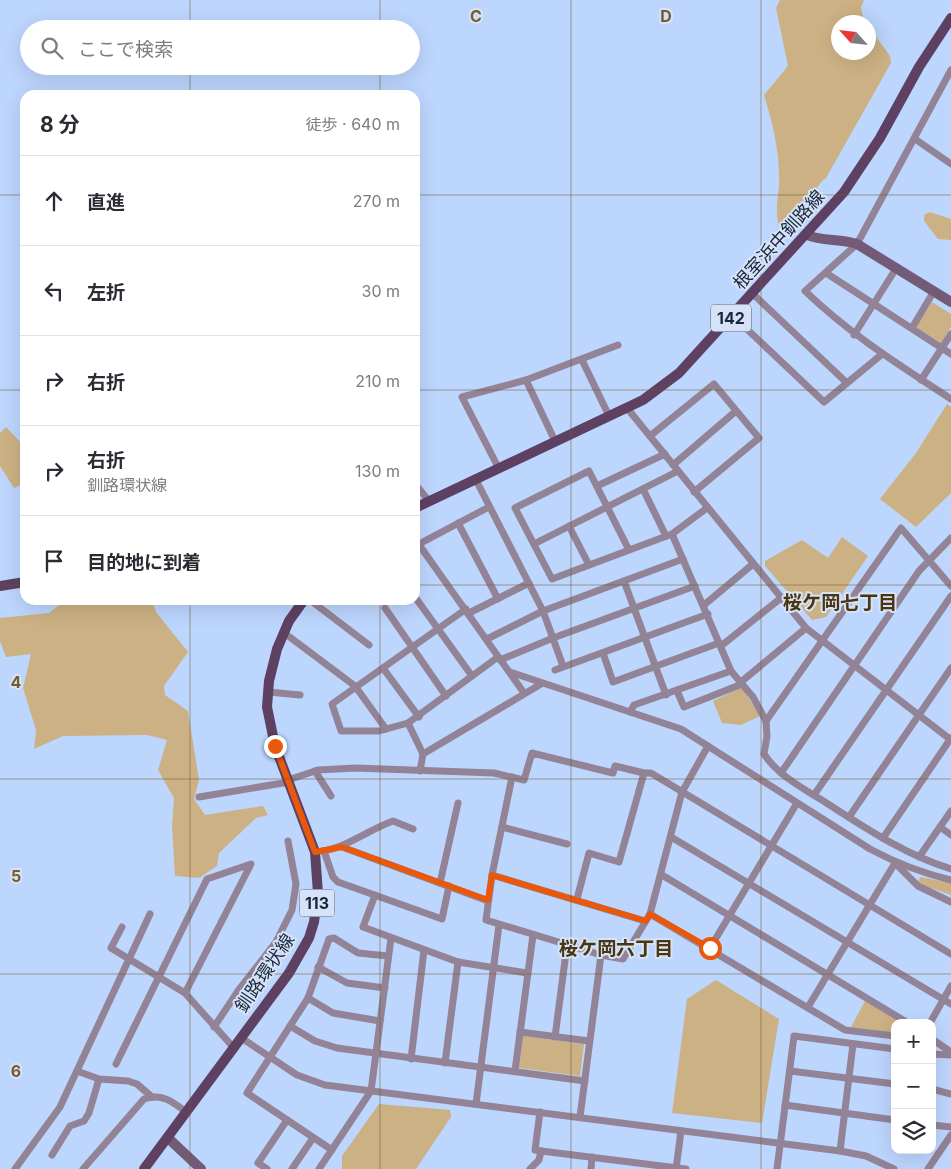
<!DOCTYPE html>
<html lang="ja">
<head>
<meta charset="utf-8">
<style>
  body { margin:0; font-family:Inter,"Noto Sans JP",sans-serif; background:#f2f2f3; color:#2b2b33 }
  .controls { position:absolute; right:15px; bottom:15px; display:grid; overflow:hidden; border-radius:10px; box-shadow:0 5px 20px #0002 }
  .controls button { width:45px; height:45px; display:grid; place-items:center; padding:0; border:0; border-bottom:1px solid #e1e1e2; background:#fff; color:#2b2b33; font:25px sans-serif }
  .compass { position:absolute; left:831px; top:15px; width:45px; height:45px; border-radius:50%; background:#fff; box-shadow:0 5px 20px #0002; rotate:297deg }
  .stop { position:absolute; width:15px; height:15px; margin:-11px; border:4px solid #ea580c; border-radius:50%; background:#fff }
  .stop.end { background:#ea580c; border-color:#fff; box-shadow:0 1px 5px #0008 }
  .list { margin:0; padding:0; list-style:none }
  h2 { display:flex; justify-content:space-between; align-items:center; height:65px; margin:0; padding:0 20px; font-size:21px }
  h2 small { font-size:16px; font-weight:400; color:#7c7c81 }
  .list li { display:grid; grid-template-columns:32px 1fr auto; gap:15px; align-items:center; box-sizing:border-box; height:90px; padding:0 20px; border-top:1px solid #e1e1e2 }
  .list b { display:block; font-size:19px; white-space:nowrap }
  .list p { margin:0; font-size:16px; white-space:nowrap; color:#7c7c81 }
  .list em { font-size:16px; font-style:normal; color:#7c7c81 }
  .icon { flex:none; width:28px; height:28px; fill:none; stroke:currentColor; stroke-width:2; stroke-linecap:round; stroke-linejoin:round }
  .map { position:relative; flex:none; width:951px; height:1169px; overflow:hidden }
  .search { position:absolute; background:#fff; box-shadow:0 5px 20px #0002; left:20px; top:20px; width:400px; height:55px; display:flex; align-items:center; gap:12px; box-sizing:border-box; padding:0 18px; border-radius:28px; color:#7c7c81; font-size:19px }
  .panel { position:absolute; background:#fff; box-shadow:0 5px 20px #0002; left:20px; top:90px; width:400px; height:515px; border-radius:15px }
  .map>svg:first-child { display:block }
  .green { fill:#cbb184 }
  .lines { fill:none; stroke-linecap:round; stroke-linejoin:round }
  .street { stroke:#938397; stroke-width:7 }
  .secondary { stroke:#735b78; stroke-width:10 }
  .primary { stroke:#5d4062; stroke-width:10 }
  .route { stroke:#ea580c; stroke-width:6 }
  .grid { fill:none; stroke:#765c2e; stroke-width:1; stroke-opacity:0.55 }
  .labels { text-anchor:middle; stroke-width:4; stroke-linejoin:round; paint-order:stroke }
  .shield { fill:#d6e2f7; stroke:#525e72; stroke-width:1 }
  .shield-label { font-size:16px; font-weight:bold; fill:#1a2639 }
  .street-label { font-size:18px; fill:#1a2639; stroke:#d6e2f7 }
  .neighbourhood-label { font-size:19px; font-weight:bold; fill:#49350e; stroke:#d6e2f7 }
  .grid-label { font-size:16px; text-anchor:middle; font-weight:bold; fill:#765c2e; stroke:#d6e2f7; stroke-width:4; stroke-linejoin:round; paint-order:stroke }
</style>
</head>
<body>
<div class="map">
<svg width="951" height="1169" viewBox="0 0 951 1169">
  <rect width="100%" height="100%" fill="#bdd6fe"/>
  <g class="green">
    <path d="M780 0H864L861 7 864 22H838V52H868L869 27 890 56 891 63 826 178 822 181 795 218 779 226C774 205 780 195 779 176 779 149 772 121 764 95L788 66 776 8Z"/>
    <path d="M930 212 951 219V240L938 239 924 221V215Z"/>
    <path d="M932 302 951 314V327L941 343 916 327Z"/>
    <path d="M947 404 951 407V493L916 527 880 499 916 453Z"/>
    <path d="M6 427 25 447V483L14 488 0 466V433Z"/>
    <path d="M842 537 868 556 826 617 812 620 765 566V561L802 540 828 558Z"/>
    <path d="M66 600H152L156 612 188 652 164 686 165 695 188 711 199 780 194 799 205 815 263 806 268 815 256 818 219 853 217 866 199 878 175 876 172 826 174 798 158 770 167 740 147 735 63 736 34 749 36 730 23 688 31 654 6 657 0 641V618L49 613Z"/>
    <path d="M742 687 760 716 741 725 722 723 713 701Z"/>
    <path d="M921 877 951 883V895L922 885 918 881Z"/>
    <path d="M716 980 779 1019 762 1123 672 1113 687 999Z"/>
    <path d="M865 1001 902 1023H895V1033L851 1027Z"/>
    <path d="M523 1036 584 1044 580 1076 519 1068Z"/>
    <path d="M379 1104 450 1110 451 1117 416 1169H342V1156Z"/>
  </g>
  <g class="lines">
    <g class="street">
      <path d="M951 70 857 244 805 291C851 335 898 364 951 399"/>
      <path d="M915 139 951 164"/>
      <path d="M826 273 951 354"/>
      <path d="M753 294 847 383"/>
      <path d="M733 316 824 402 881 355"/>
      <path d="M912 328 934 291"/>
      <path d="M854 335 897 267"/>
      <path d="M582 360 609 416"/>
      <path d="M526 380 555 441"/>
      <path d="M921 380 951 334"/>
      <path d="M627 408 806 628 951 740"/>
      <path d="M650 436 714 384 759 438 694 492"/>
      <path d="M673 465 736 411"/>
      <path d="M498 467 462 397 526 380 618 345"/>
      <path d="M475 478 543 611 563 666"/>
      <path d="M415 484 429 501"/>
      <path d="M597 486 665 454"/>
      <path d="M643 489 666 536"/>
      <path d="M458 523 498 599"/>
      <path d="M569 526 589 565"/>
      <path d="M672 534 731 671 753 697 766 721 767 736 764 754C778 776 806 790 828 804 867 829 906 855 951 869"/>
      <path d="M415 539 524 693"/>
      <path d="M419 544 489 507"/>
      <path d="M534 544 678 471"/>
      <path d="M629 550 589 471 515 508 552 579 672 534 707 508"/>
      <path d="M624 581 666 695"/>
      <path d="M415 597 472 676"/>
      <path d="M310 600 369 645"/>
      <path d="M704 605 753 564"/>
      <path d="M385 608 446 696"/>
      <path d="M466 609 332 704 341 731H379L408 723 498 657"/>
      <path d="M469 613 529 583"/>
      <path d="M283 632 355 686 386 729"/>
      <path d="M487 639 543 611 683 559"/>
      <path d="M721 646 781 598"/>
      <path d="M603 653 613 682 719 643"/>
      <path d="M500 660 553 638 695 586"/>
      <path d="M383 668 419 717"/>
      <path d="M555 670 708 614"/>
      <path d="M510 672 681 729 870 849C896 863 922 873 951 880"/>
      <path d="M741 682 806 628"/>
      <path d="M677 691 684 707 742 684"/>
      <path d="M268 692 300 695"/>
      <path d="M630 712 634 705 731 671"/>
      <path d="M766 721 901 528 951 586"/>
      <path d="M408 723 423 754 420 771"/>
      <path d="M423 754 541 684"/>
      <path d="M315 771 331 796"/>
      <path d="M781 773 919 571 951 538"/>
      <path d="M512 777 492 875 486 920 601 955 623 959 650 914 682 792 708 746"/>
      <path d="M288 780 318 770 355 768 494 773 524 780 532 753 613 773 615 766 644 773"/>
      <path d="M814 795 951 596"/>
      <path d="M199 797 289 782"/>
      <path d="M849 817 951 668"/>
      <path d="M502 827 567 844"/>
      <path d="M940 827 951 835"/>
      <path d="M671 837 951 1004"/>
      <path d="M883 838 951 738"/>
      <path d="M342 847 488 901"/>
      <path d="M322 851C348 847 368 830 393 821L413 829"/>
      <path d="M324 851 333 877 338 882 442 919 449 886"/>
      <path d="M919 857 951 811"/>
      <path d="M492 875 645 921"/>
      <path d="M662 875 908 1023"/>
      <path d="M440 883 458 803"/>
      <path d="M375 895 363 927 458 962 527 973"/>
      <path d="M577 899 589 853 619 862 644 773H651L951 954"/>
      <path d="M650 914 845 1030 895 1036"/>
      <path d="M122 927 111 948 185 993 233 1047"/>
      <path d="M710 948 797 803"/>
      <path d="M318 967 347 983 385 988"/>
      <path d="M308 998 333 1013 380 1021"/>
      <path d="M808 1007 895 863 918 886 951 902"/>
      <path d="M930 1023 951 986"/>
      <path d="M290 1026 315 1041 337 1048 585 1081"/>
      <path d="M214 1027 238 991 276 942 292 910 296 884 288 841"/>
      <path d="M520 1032 589 1041"/>
      <path d="M240 1037 297 1075 325 1085 840 1151 866 1156 894 1169"/>
      <path d="M555 1037 567 945"/>
      <path d="M932 1039 951 1052"/>
      <path d="M932 1054 951 1055"/>
      <path d="M411 1059 424 950"/>
      <path d="M445 1063 458 962"/>
      <path d="M116 1064 207 879 251 864 185 993"/>
      <path d="M77 1071 99 1079 128 1081 137 1084 152 1097"/>
      <path d="M515 1071 533 935"/>
      <path d="M790 1071 895 1084"/>
      <path d="M932 1089 951 1094"/>
      <path d="M476 1104 499 925"/>
      <path d="M785 1105 895 1120"/>
      <path d="M580 1117 601 955"/>
      <path d="M932 1125 951 1127"/>
      <path d="M332 1150 247 1093 308 998 329 939 334 938 358 953 388 956"/>
      <path d="M541 1151 686 1169"/>
      <path d="M840 1151 853 1044"/>
      <path d="M52 1155 70 1126 84 1121 89 1113 99 1079"/>
      <path d="M15 1169 60 1107 150 914"/>
      <path d="M83 1169 144 1099C162 1093 173 1102 186 1112"/>
      <path d="M267 1169 258 1163 287 1120"/>
      <path d="M292 1169 313 1138"/>
      <path d="M319 1169 371 1091 391 938"/>
      <path d="M530 1169 539 1160 541 1151 535 1150 540 1112"/>
      <path d="M591 1169 592 1157"/>
      <path d="M676 1169 681 1131"/>
      <path d="M777 1169 794 1036 895 1049"/>
      <path d="M928 1169 951 1135"/>
    </g>
    <g class="secondary">
      <path d="M807 235C823 242 840 238 857 244L951 302"/>
      <path d="M168 1138 201 1169"/>
    </g>
    <g class="primary">
      <path d="M415 508 643 400 679 373 844 192 880 138 919 67 951 18"/>
      <path d="M0 586 25 582"/>
      <path d="M144 1169 289 973 309 938 314 922 318 893 315 852 275 746 267 707 269 681 277 649 289 621 304 600"/>
    </g>
  </g>
  <g class="lines">
    <path class="route" d="M275 746 315 852 342 847 488 900 492 875 646 921 650 914 710 948"/>
  </g>
  <path class="grid" d="M190 0V29M380 0V29M571 0V1169M761 0V1169M190 66V95M380 66V95M0 195H25M415 195H951M0 390H25M415 390H951M0 585H25M415 585H951M190 600V1169M380 600V1169M0 779H951M0 974H951"/>
  <g class="labels">
    <g class="shield">
      <rect x="711" y="304.5" width="40" height="27" rx="4"/>
      <rect x="299.5" y="889.5" width="35" height="27" rx="4"/>
    </g>
    <g class="shield-label">
      <text x="731" y="324">142</text>
      <text x="317" y="909">113</text>
    </g>
    <g class="street-label">
      <text transform="translate(779 240) rotate(-48)" y="6">根室浜中釧路線</text>
      <text transform="translate(265 973) rotate(-56)" y="6">釧路環状線</text>
    </g>
    <g class="neighbourhood-label">
      <text x="840" y="609">桜ケ岡七丁目</text>
      <text x="616" y="955">桜ケ岡六丁目</text>
    </g>
  </g>
  <g class="grid-label">
    <text x="476" y="22">C</text>
    <text x="666" y="22">D</text>
    <text x="16" y="688">4</text>
    <text x="16" y="882">5</text>
    <text x="16" y="1077">6</text>
  </g>
</svg>
<div class="controls">
<button>+</button>
<button>−</button>
<button><svg class="icon" aria-label="layers" viewBox="0 0 24 24"><path d="M12 4l9 5-9 5-9-5zM3 14l9 5 9-5"/></svg></button>
</div>
<svg class="compass" viewBox="-18 -18 36 36"><path d="M0-13l5 13h-10z" fill="#e53935"/><path d="M0 13l5-13h-10z" fill="#7c7c81"/></svg>
<div class="stop" style="left:710px;top:948px"></div>
<div class="stop end" style="left:275px;top:746px"></div>
<div class="search"><svg class="icon" aria-label="search" viewBox="0 0 24 24"><circle cx="10" cy="10" r="6"/><path d="M15 15l6 6"/></svg>ここで検索</div>
<section class="panel">
<h2>8 分<small>徒歩 · 640 m</small></h2>
<ul class="list">
<li><svg class="icon" aria-label="ahead" viewBox="0 0 24 24"><path d="M12 20V5M6 11l6-6 6 6"/></svg><div><b>直進</b></div><em>270 m</em></li>
<li><svg class="icon" aria-label="left" viewBox="0 0 24 24"><path d="M17 20v-9H6M10 6l-5 5 5 5"/></svg><div><b>左折</b></div><em>30 m</em></li>
<li><svg class="icon" aria-label="right" viewBox="0 0 24 24"><path d="M7 20v-9h11M14 6l5 5-5 5"/></svg><div><b>右折</b></div><em>210 m</em></li>
<li><svg class="icon" aria-label="right" viewBox="0 0 24 24"><path d="M7 20v-9h11M14 6l5 5-5 5"/></svg><div><b>右折</b><p>釧路環状線</p></div><em>130 m</em></li>
<li><svg class="icon" aria-label="arrive" viewBox="0 0 24 24"><path d="M6 21V4h12l-3 4 3 4H6"/></svg><div><b>目的地に到着</b></div></li>
</ul>
</section>
</div>
</body>
</html>
